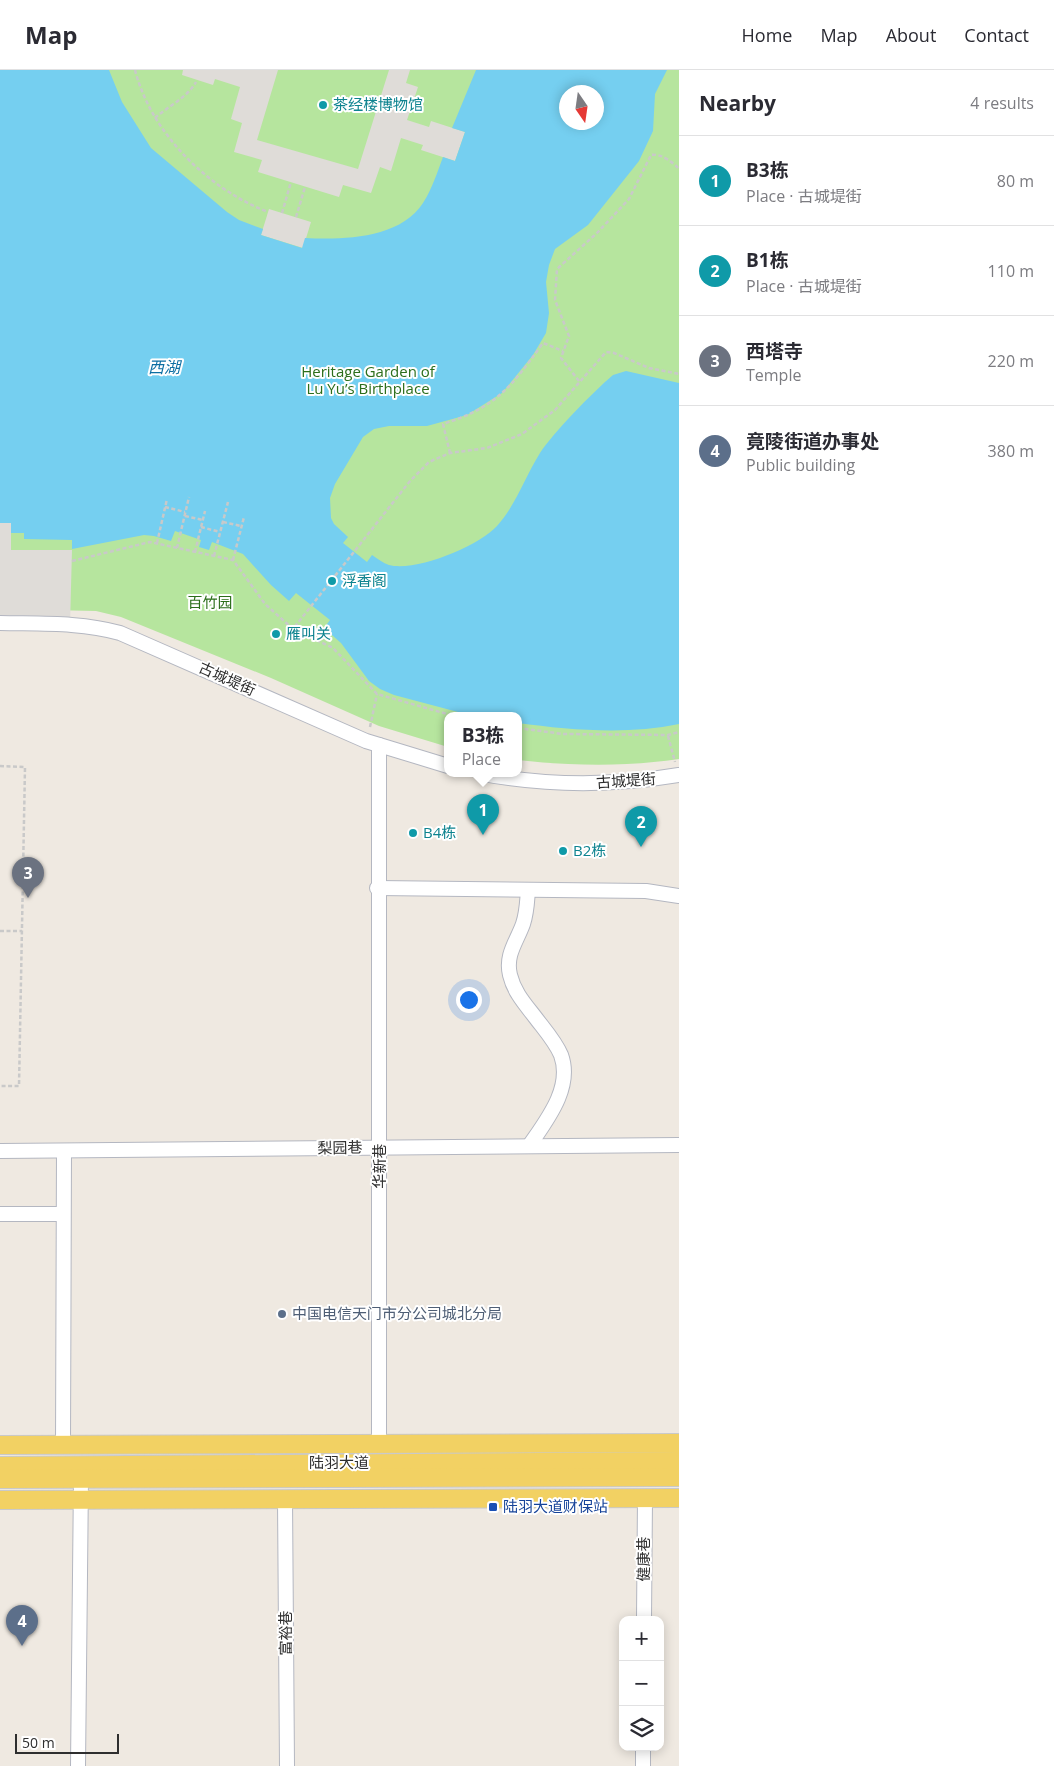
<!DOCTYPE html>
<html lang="en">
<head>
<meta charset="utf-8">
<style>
  body { margin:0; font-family:"Open Sans","Noto Sans SC",sans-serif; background:#f2f2f3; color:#2b2b33 }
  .controls { position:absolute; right:15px; bottom:15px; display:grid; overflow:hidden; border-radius:10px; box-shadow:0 2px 12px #0003 }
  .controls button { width:45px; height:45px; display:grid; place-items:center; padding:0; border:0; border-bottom:1px solid #e1e1e2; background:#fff; color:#2b2b33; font:25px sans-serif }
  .compass { position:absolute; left:559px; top:15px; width:45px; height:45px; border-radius:50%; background:#fff; box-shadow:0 2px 12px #0003; rotate:167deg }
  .scale { position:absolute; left:15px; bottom:12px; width:104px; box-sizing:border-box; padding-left:5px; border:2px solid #2e2e2e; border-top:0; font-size:14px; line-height:18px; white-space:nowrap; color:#2e2e2e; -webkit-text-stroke:4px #fff; paint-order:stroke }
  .you { position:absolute; left:468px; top:929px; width:18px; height:18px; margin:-12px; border:4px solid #fff; border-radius:50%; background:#1a73e8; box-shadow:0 0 0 8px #1a73e833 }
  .badge { display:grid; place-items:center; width:32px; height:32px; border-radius:50%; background:#7c3aed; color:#fff; font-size:16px; font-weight:700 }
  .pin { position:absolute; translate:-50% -41px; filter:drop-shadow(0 1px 2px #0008) }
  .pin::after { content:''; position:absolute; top:26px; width:18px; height:15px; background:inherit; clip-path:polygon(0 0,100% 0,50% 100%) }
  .popup { position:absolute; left:444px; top:642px; width:78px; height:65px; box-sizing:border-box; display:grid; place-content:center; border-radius:10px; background:#fff; filter:drop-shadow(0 1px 4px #0005); font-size:16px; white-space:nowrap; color:#7c7c81 }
  .popup b { font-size:19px; color:#2b2b33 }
  .popup::after { content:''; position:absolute; left:50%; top:100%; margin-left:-10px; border:10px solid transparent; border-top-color:#fff }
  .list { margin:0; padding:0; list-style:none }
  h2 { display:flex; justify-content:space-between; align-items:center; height:65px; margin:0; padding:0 20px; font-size:21px }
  h2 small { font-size:16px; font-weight:400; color:#7c7c81 }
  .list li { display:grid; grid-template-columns:32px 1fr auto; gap:15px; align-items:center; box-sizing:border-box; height:90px; padding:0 20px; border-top:1px solid #e1e1e2 }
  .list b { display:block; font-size:19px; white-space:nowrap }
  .list p { margin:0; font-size:16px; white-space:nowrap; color:#7c7c81 }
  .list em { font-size:16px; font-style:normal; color:#7c7c81 }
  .icon { flex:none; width:28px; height:28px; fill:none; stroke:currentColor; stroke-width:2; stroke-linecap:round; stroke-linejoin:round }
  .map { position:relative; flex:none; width:679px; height:1696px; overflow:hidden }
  header { display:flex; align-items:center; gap:30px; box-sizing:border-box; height:70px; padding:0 25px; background:#fff; border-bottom:1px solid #e1e1e2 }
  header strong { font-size:24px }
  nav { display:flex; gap:28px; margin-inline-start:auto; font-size:18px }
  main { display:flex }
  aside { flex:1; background:#fff }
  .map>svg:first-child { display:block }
  .green { fill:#b6e59e; fill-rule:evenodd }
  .plaza { fill:#dfdcd8 }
  .water { fill:#75cff0; fill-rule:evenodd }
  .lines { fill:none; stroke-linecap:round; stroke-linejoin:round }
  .minor-casing { stroke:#b4b7c1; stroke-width:16 }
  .major-casing { stroke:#c9c9c9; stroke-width:20 }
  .path { stroke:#c9c9c9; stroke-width:2.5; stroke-dasharray:4 2.5; stroke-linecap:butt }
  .minor { stroke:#fff; stroke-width:14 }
  .major { stroke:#f2d163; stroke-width:18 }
  .culture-dot { fill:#0f9aa8; stroke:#fff; stroke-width:2 }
  .service-dot { fill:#5c6f8a; stroke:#fff; stroke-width:2 }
  .transit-dot { fill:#1a4fb4; stroke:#fff; stroke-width:2 }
  .labels { text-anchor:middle; stroke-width:4; stroke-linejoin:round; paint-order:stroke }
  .culture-label { font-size:15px; fill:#0d838f; stroke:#fff; text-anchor:start }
  .park-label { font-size:15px; fill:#2c6e1b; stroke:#fff }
  .street-label { font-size:15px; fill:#2e2e2e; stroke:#fff }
  .service-label { font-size:15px; fill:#4e5e75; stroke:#fff; text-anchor:start }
  .transit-label { font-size:15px; fill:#164399; stroke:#fff; text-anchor:start }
  .water-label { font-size:16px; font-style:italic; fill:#0d6fa3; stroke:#fff }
</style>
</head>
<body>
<header>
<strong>Map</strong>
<nav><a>Home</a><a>Map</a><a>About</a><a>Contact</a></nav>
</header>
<main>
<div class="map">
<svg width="679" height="1696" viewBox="0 0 679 1696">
  <rect width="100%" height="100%" fill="#efe9e1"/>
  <path class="green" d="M0 0H679V689C625 697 572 696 518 690V646H448V677L379 656 271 608 121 547 96 541 0 539ZM566 22H596V52H566Z"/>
  <g class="plaza">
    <path d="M183 0H278L257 70 358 99 389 0H410L406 13 418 17 407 50 429 57 431 51 465 62 455 91 421 80 423 75 401 68 391 101 380 97 371 123 343 115 339 127 258 102 262 90 234 82 242 53 231 49 240 17 215 9 213 15 182 5Z"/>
    <path d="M269 139 311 152 303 178 261 165Z"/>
    <path d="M0 453H11V480H72L70 555 0 553Z"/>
  </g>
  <path class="water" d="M0 0H109L122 32 151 78 227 142 239 150 263 159 261 165 302 178 305 168C342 170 400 169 423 133 432 119 437 103 443 87L455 91 465 62 452 58 476 0H667L655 24 653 61 639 91 588 155 555 179 549 195 546 212 549 243 546 263 533 285 502 323 467 345 427 356H389L374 359 363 367 335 414 330 428 331 448 334 454 348 467 343 473 367 492 372 485C378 489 383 493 389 495 416 502 479 476 497 456 516 435 525 407 540 383 554 362 593 322 613 305L626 301 679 313V654C627 665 570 660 518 653V646H473L394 625 380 619 369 611 341 573 324 558 330 550 296 523 289 531 271 515 243 484 212 472 209 480 199 477 201 470 175 461 171 471 154 466 144 465 72 479V470L24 469V463H11V453H0ZM566 22H596V52H566Z"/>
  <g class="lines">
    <defs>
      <g id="minor">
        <path d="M0 553C40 554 81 552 120 563L366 671 448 696"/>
        <path d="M379 675V1374"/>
        <path d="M483 704C548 716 614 716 679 705"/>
        <path d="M377 818 646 821 679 826"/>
        <path d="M528 820C527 832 527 842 523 854 517 871 505 885 510 905 514 922 525 934 535 947 544 959 555 971 561 985 573 1018 546 1051 529 1076"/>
        <path d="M0 1081 679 1075"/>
        <path d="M0 1144H63"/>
        <path d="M63 1375 64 1081"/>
        <path d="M285 1429 287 1696"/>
        <path d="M644 1550 645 1428"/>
        <path d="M78 1696 81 1409"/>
        <path d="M643 1696V1677"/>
      </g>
      <g id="major">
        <path d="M0 1375 679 1373"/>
        <path d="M0 1396 679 1391"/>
        <path d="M0 1409 679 1407"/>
        <path d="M0 1430 679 1428"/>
      </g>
    </defs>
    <use href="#minor" class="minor-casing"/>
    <use href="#major" class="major-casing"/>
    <g class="path">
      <path d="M135 0C151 63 208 119 268 142"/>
      <path d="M155 48C168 36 187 28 196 12"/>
      <path d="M282 143 291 112"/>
      <path d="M296 147 305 117"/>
      <path d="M579 311 561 288 569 266 555 230 557 199 597 163 629 129 651 85C660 83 673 92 679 99"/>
      <path d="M450 383 443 354C497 337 511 317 543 273L563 281"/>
      <path d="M165 437 185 442"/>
      <path d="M185 446 203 450"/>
      <path d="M223 452 241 456"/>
      <path d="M201 457 220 462"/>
      <path d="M157 473 167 429"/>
      <path d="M177 478 189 427"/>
      <path d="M195 482 205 441"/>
      <path d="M214 486 228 432"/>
      <path d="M233 490 244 447"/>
      <path d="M72 491 150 472 233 490 265 534 293 559 410 411 429 392 450 383 487 378 522 364 555 340 606 282 614 283 649 298 679 304"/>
      <path d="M293 559 333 578 377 624 454 646"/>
      <path d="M370 657 377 624"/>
      <path d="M518 658 563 664 668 665 679 662"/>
      <path d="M668 666 675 692"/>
      <path d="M0 696 25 697 19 1016H0"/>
      <path d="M0 861H22"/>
    </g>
    <use href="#minor" class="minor"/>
    <use href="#major" class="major"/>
  </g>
  <g class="culture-dot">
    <circle cx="323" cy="35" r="5"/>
    <circle cx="332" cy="511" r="5"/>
    <circle cx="276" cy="564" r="5"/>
    <circle cx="413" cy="763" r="5"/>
    <circle cx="563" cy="781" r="5"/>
  </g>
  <circle class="service-dot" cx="282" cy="1244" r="5"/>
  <rect class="transit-dot" x="488" y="1432" width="10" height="10" rx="2.5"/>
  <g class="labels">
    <g class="culture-label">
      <text x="333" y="40">茶经楼博物馆</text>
      <text x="342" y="516">浮香阁</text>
      <text x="286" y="569">雁叫关</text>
      <text x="423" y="768">B4栋</text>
      <text x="573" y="786">B2栋</text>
    </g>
    <g class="park-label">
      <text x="368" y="307">Heritage Garden of<tspan x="368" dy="17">Lu Yu’s Birthplace</tspan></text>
      <text x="210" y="538">百竹园</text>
    </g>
    <g class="street-label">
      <text transform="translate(227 609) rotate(24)" y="5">古城堤街</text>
      <text transform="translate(626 711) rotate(-4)" y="5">古城堤街</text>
      <text transform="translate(340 1078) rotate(-1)" y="5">梨园巷</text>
      <text transform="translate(380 1096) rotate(-90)" y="5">华新巷</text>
      <text x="339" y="1398">陆羽大道</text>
      <text transform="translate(644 1489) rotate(-90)" y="5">健康巷</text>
      <text transform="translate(286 1563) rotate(-90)" y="5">富裕巷</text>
    </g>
    <g class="service-label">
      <text x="292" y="1249">中国电信天门市分公司城北分局</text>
    </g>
    <g class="transit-label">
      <text x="503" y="1442">陆羽大道财保站</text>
    </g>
    <g class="water-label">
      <text x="164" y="303">西湖</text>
    </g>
  </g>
</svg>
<div class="controls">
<button>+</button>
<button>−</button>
<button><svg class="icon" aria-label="layers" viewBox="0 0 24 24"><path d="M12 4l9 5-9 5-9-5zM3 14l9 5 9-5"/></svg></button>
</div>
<svg class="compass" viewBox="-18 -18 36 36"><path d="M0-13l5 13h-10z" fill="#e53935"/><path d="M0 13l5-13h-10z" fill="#7c7c81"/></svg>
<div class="scale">50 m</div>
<div class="you"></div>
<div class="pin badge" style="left:483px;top:765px;background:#0f9aa8">1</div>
<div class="popup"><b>B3栋</b>Place</div>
<div class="pin badge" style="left:641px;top:777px;background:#0f9aa8">2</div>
<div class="pin badge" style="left:28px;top:828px;background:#6b7280">3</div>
<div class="pin badge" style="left:22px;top:1576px;background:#5c6f8a">4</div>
</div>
<aside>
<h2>Nearby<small>4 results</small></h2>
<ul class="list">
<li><span class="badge" style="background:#0f9aa8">1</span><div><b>B3栋</b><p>Place · 古城堤街</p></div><em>80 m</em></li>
<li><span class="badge" style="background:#0f9aa8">2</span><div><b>B1栋</b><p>Place · 古城堤街</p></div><em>110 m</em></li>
<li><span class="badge" style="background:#6b7280">3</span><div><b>西塔寺</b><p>Temple</p></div><em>220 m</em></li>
<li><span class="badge" style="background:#5c6f8a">4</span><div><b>竟陵街道办事处</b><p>Public building</p></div><em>380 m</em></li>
</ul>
</aside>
</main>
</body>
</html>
